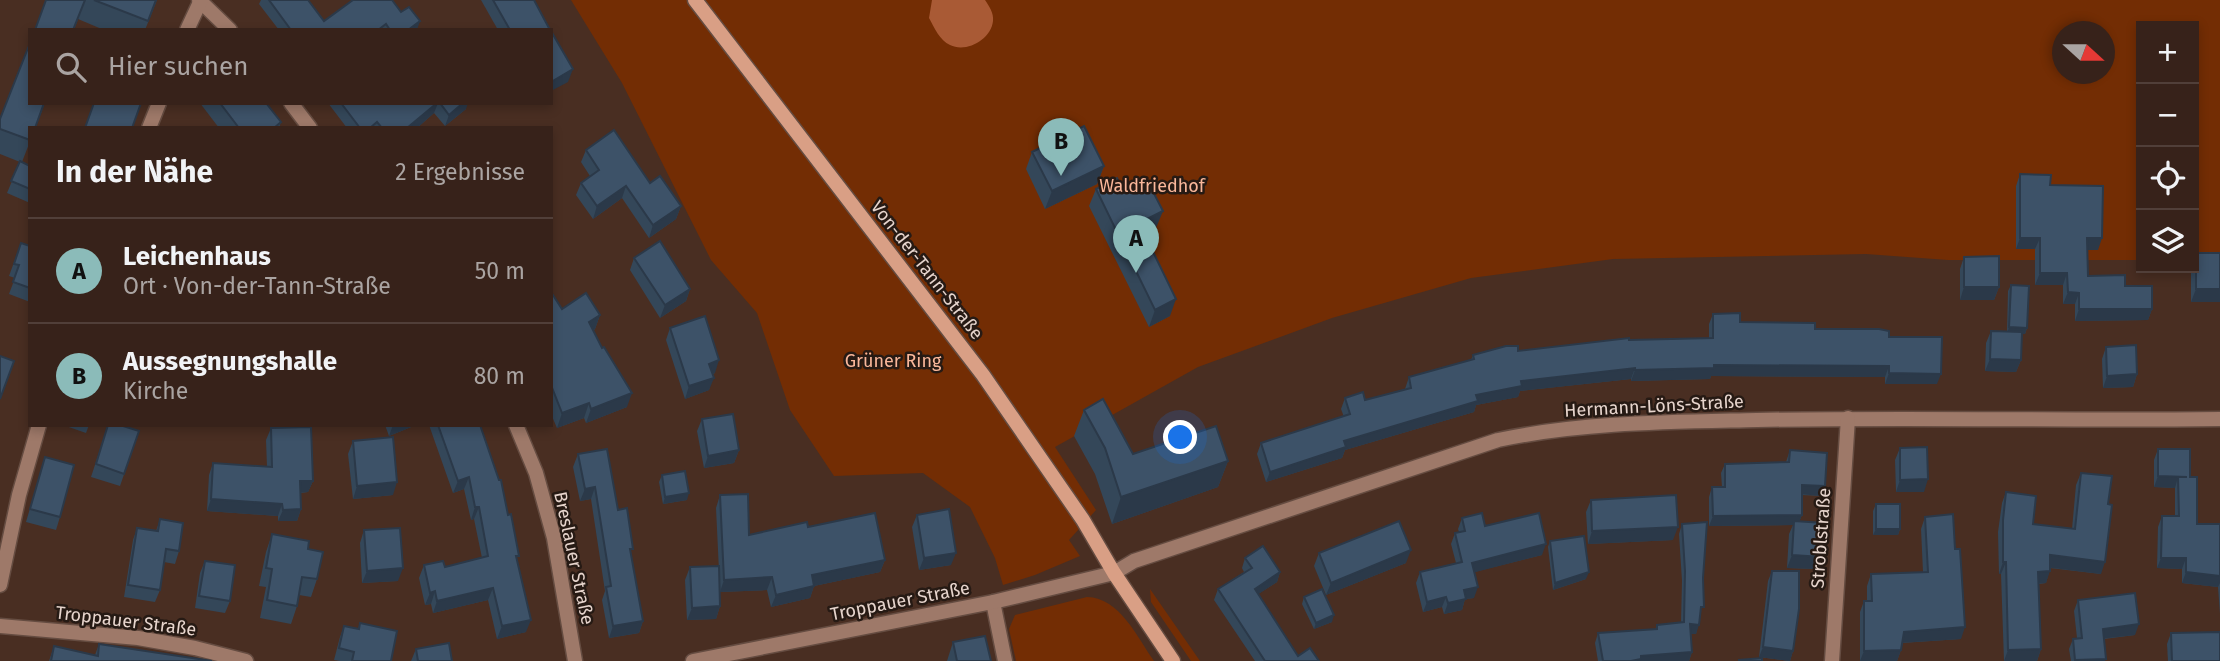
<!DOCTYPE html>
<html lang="de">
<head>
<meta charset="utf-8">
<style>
  body { margin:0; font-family:"Fira Sans",sans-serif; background:#3e2a23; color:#f1f3f6 }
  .controls { position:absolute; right:21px; top:21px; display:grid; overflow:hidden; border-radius:0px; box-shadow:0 4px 10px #0003 }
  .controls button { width:63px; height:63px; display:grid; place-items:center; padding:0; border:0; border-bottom:2px solid #513f39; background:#37221a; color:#f1f3f6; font:35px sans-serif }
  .compass { position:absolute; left:2052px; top:21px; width:63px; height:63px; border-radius:50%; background:#37221a; box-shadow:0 4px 10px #0003; rotate:111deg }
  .you { position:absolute; left:1181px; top:438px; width:24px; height:24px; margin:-18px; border:5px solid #fff; border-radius:50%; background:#1a73e8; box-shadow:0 0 0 10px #1a73e833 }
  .badge { display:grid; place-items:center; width:46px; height:46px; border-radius:50%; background:#8bbbb9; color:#111; font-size:23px; font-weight:700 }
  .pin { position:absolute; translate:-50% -58px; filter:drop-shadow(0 2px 4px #0008) }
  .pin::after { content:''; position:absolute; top:37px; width:24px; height:21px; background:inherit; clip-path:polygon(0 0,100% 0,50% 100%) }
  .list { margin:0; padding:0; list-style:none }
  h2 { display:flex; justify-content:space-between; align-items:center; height:91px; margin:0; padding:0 28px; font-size:30px }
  h2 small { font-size:23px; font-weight:400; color:#aaa4a2 }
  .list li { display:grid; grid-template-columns:46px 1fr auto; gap:21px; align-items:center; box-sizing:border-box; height:105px; padding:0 28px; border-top:2px solid #513f39 }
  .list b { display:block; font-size:26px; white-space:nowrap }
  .list p { margin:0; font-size:23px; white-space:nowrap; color:#aaa4a2 }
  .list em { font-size:23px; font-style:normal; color:#aaa4a2 }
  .icon { flex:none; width:38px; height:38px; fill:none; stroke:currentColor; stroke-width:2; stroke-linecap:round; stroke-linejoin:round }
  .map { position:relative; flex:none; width:2220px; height:661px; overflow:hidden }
  .search { position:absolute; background:#37221a; box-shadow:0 4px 10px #0003; left:28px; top:28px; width:525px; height:77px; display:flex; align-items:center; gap:18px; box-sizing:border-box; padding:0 24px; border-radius:0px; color:#aaa4a2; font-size:26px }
  .panel { position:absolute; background:#37221a; box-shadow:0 4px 10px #0003; left:28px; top:126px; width:525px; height:301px; border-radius:0px }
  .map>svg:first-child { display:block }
  .green { fill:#732d04; fill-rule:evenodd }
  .water { fill:#a95a35 }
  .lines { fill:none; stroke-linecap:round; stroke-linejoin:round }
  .street-casing { stroke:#654c41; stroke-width:17 }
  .secondary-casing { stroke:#654c41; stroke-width:17 }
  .street { stroke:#9e7969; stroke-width:14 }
  .secondary { stroke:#d99f85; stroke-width:14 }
  .wall { fill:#344759 }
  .shaded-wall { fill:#2b3949 }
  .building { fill:#3d5268; stroke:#2b3949; stroke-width:2 }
  .labels { text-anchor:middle; stroke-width:5; stroke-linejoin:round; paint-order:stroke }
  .park-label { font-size:18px; fill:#fab79a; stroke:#261a14 }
  .street-label { font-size:18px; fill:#e7d5cd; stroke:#261a14 }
</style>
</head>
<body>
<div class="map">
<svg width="2220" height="661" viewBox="0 0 2220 661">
  <rect width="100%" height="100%" fill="#492e22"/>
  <g class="green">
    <path d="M571 0H2220V258L2194 259V26H2141V260H1948L1866 254 1613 259 1471 278 1332 318 1198 367 1055 447 1096 510 1069 540 1080 556 1035 575 1003 585 995 558 970 507 923 473 834 476 790 410 757 313 711 260 622 83ZM2062 32H2104V74H2062Z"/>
    <path d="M1150 589 1200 661H1191L1151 602Z"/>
    <path d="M1087 597C1120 598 1137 637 1154 661H1016L1009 629 1015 615Z"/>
  </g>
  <path class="water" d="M932 0H985C989 6 994 13 993 21 991 40 966 53 950 45 940 41 934 27 929 18Z"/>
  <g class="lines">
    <defs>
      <g id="street">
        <path d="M199 0 230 30"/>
        <path d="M187 30 201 0"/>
        <path d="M291 103 310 128"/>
        <path d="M149 128 159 103"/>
        <path d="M516 425 536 473 554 538 575 661"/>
        <path d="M0 585 19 495 39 425"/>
        <path d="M993 602 1005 661"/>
        <path d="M0 626 138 638 195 648 246 661"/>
        <path d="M693 661 993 602 1114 573 1134 561 1498 440C1583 422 1671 422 1757 420 1912 417 2066 421 2220 419"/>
        <path d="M1832 661 1848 418"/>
      </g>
      <path id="secondary" d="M695 0 983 375 1083 520 1114 573 1173 661"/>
    </defs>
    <use href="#street" class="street-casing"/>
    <use href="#secondary" class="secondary-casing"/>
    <use href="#street" class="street"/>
    <use href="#secondary" class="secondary"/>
  </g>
  <g class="wall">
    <path d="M46 0H157L145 30H104L78 19 74 30H35Z"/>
    <path d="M261 0H308L324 21 401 12 417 30H279L259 4Z"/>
    <path d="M481 0H534L550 30H498Z"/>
    <path d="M30 103H45L22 162 30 166V203L7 193 20 162 0 154V119Z"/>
    <path d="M200 103H266L281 122 279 128H219Z"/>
    <path d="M328 103H463L466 109 445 126 434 113 417 128H347Z"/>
    <path d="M586 150 650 183 681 206 676 219 649 238 622 198 593 219 576 195 581 183 590 176 581 162Z"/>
    <path d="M1032 152 1104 166 1097 184 1045 209 1026 169Z"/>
    <path d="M2020 174 2050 185 2098 250H2087L2088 276 2125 286 2152 309 2148 320 2075 321V304H2063V285H2035V249H2016V186Z"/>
    <path d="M1096 189 1123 191 1156 228 1144 234 1170 316 1149 327 1089 206Z"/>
    <path d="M21 243 30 246V302L9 294 15 278 9 276Z"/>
    <path d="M2196 253H2220V302H2191V268H2194V259Z"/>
    <path d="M1964 257 1999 287 1994 300H1960V269Z"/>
    <path d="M634 258 690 289 686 301 660 318 630 270Z"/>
    <path d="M2011 285 2027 328 2025 334H2021V360L2016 372 1985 371 1986 343 1991 331 2007 332 2008 291Z"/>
    <path d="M551 292 562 309 600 315 595 329 593 331 627 407 586 423 584 418 557 428 551 414Z"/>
    <path d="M1713 314 1740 322 1889 337 1937 384H1885V377L1711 376 1710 379 1631 381V379L1520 391 1518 397 1476 405 1474 412 1345 450 1342 458 1266 482 1257 454 1261 443 1344 417 1341 409 1345 398 1365 400 1405 389 1409 377 1471 360 1473 355 1629 340 1709 338V324Z"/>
    <path d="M670 328 715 373 713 374 709 390 685 399 666 340Z"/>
    <path d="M2106 347 2137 374 2133 387 2103 388 2102 359Z"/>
    <path d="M1084 410 1133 454 1228 461 1218 487 1112 524 1095 474 1074 436Z"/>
    <path d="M702 419 739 450 734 463 704 468 697 431Z"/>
    <path d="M63 425H89L86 433Z"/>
    <path d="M108 425 139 431 120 486 91 477Z"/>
    <path d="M385 425H416L389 436Z"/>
    <path d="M429 425H480L517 561 526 632 497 639 488 600 433 613 431 604 425 605 419 578 424 565 445 567 482 558 474 519 471 520 464 489 453 493Z"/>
    <path d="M271 428 313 481 308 492 301 493V509L297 521H278V516L207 511 209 475 213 463 267 467 266 440Z"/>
    <path d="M353 441 393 495 353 499 348 454Z"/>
    <path d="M1900 448 1924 492H1896L1895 460Z"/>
    <path d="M2158 449 2190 477 2197 524H2220V614L2218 587 2182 583V569L2157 568 2158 527 2162 516H2175V488L2154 487V460Z"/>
    <path d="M1790 450 1825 486 1822 496 1802 495V515L1799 522 1822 557 1818 569 1787 568 1789 534 1793 525 1709 526V497L1712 487H1722L1721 473 1725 464 1786 462Z"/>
    <path d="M578 454 618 510 631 554 643 621 639 633 609 638 602 600 605 591 591 499 580 501 573 467Z"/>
    <path d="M45 457 60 517 56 530 26 522Z"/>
    <path d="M2081 473 2101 574 2050 568 2046 583 2039 584 2041 649 2037 661H2004L2001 574H1999L1998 532 2002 503 2006 492 2033 524 2072 529 2076 485Z"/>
    <path d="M662 475 687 500 663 504 659 482Z"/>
    <path d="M720 495 749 535 808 527 885 560 880 572 814 586 810 598 771 607 767 590 720 592 716 508Z"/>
    <path d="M1591 500 1673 540 1588 544 1586 512Z"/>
    <path d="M1876 504 1900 529 1898 535H1873V511Z"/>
    <path d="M917 515 951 565 919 570 912 527Z"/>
    <path d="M1925 517 1961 639 1902 643 1901 650 1897 661H1860V612L1864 601H1867V586L1871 574 1923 572 1921 529Z"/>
    <path d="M1462 518 1485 526 1542 555 1474 572V598L1465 599 1462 610 1444 614 1442 607 1423 612 1416 583 1420 572 1456 563 1451 544 1455 533 1459 532 1458 529Z"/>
    <path d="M160 519 179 551 175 564 164 562 160 590 155 602 124 597 133 540 137 528 156 531Z"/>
    <path d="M1682 524 1700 617 1696 634H1691L1692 652 1689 661H1598L1595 643 1598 633 1655 630 1657 625 1681 623 1682 581 1679 534Z"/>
    <path d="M364 530 398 581 362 583 360 543Z"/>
    <path d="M272 534 308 549 317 579 311 597 299 595 297 606 291 624 260 618 266 587 259 586 266 552Z"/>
    <path d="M1550 541 1586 579 1553 590 1548 547Z"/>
    <path d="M1319 553 1406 563 1326 595 1314 566Z"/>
    <path d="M1245 558 1280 572 1277 582 1258 594 1298 656 1319 661H1255L1214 600 1218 589 1244 572 1242 568Z"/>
    <path d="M205 561 230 601 225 613 195 608 200 573Z"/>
    <path d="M690 567 720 606 716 619 687 620 685 580Z"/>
    <path d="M1772 571 1793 651 1790 661 1759 657 1768 581Z"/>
    <path d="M1304 597 1332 622 1314 629 1302 604Z"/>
    <path d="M2078 600 2135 635 2104 639 2105 661H2071L2069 649 2073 639 2077 638 2074 611Z"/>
    <path d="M360 623 391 661H340L334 660 340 637 344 626 358 629Z"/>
    <path d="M2171 633 2220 661H2168L2167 644Z"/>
    <path d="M953 642 991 661H947Z"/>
    <path d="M99 644 212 661H49L54 646 95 655Z"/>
    <path d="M416 649 452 661H411Z"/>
  </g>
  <g class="shaded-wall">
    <path d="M420 21 417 30H408Z"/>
    <path d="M573 69 568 82 551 91V82Z"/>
    <path d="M437 103H438L434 113 417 128H407Z"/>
    <path d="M463 103H468L466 109 445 126 449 115Z"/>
    <path d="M1104 166 1097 184 1045 209 1052 191Z"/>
    <path d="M626 186 622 198 593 219 597 206Z"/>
    <path d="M681 206 676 219 649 238 653 225Z"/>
    <path d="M1163 211 1156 228 1133 240 1139 223Z"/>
    <path d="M2020 238H2040L2035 249H2016Z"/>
    <path d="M2087 238H2102L2098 250H2083Z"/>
    <path d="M2040 273H2067L2063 285H2035Z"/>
    <path d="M1964 287H1999L1994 300H1960Z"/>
    <path d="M690 289 686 301 660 318 665 305Z"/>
    <path d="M2196 289H2220V302H2191Z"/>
    <path d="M2068 292 2079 293 2075 304H2063Z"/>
    <path d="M1176 299 1170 316 1149 327 1155 310Z"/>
    <path d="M2079 309H2152L2148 320 2075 321Z"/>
    <path d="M600 315 595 329 583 337 589 322Z"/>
    <path d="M2009 327 2027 328 2025 334H2007Z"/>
    <path d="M1990 359 2021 360 2016 372 1985 371Z"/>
    <path d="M719 360 715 373 705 376 709 364Z"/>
    <path d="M1714 365 1889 366 1885 377 1711 376 1710 379 1631 381 1635 370Z"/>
    <path d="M1635 368 1631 379 1520 391 1518 397 1476 405 1474 412 1345 450 1342 458 1266 482 1270 472 1344 441 1476 395 1521 381Z"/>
    <path d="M1889 373 1941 374 1937 384H1885Z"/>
    <path d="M2137 374 2133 387 2103 388 2107 376Z"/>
    <path d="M714 378 709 390 685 399 689 386Z"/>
    <path d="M632 393 627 407 586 423 591 409Z"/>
    <path d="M589 403 584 418 557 428 562 413Z"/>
    <path d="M393 425H416L389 436Z"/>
    <path d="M739 450 734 463 704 468 708 456Z"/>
    <path d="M1228 461 1218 487 1112 524 1121 497Z"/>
    <path d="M2158 476 2187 477H2178L2175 488 2154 487Z"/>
    <path d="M469 477 464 489 453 493 458 481Z"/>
    <path d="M1928 479 1924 492H1896L1900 480Z"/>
    <path d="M300 481H313L308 492 296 493Z"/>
    <path d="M397 482 393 495 353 499 357 486Z"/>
    <path d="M1802 485 1825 486 1822 496 1799 494Z"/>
    <path d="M595 487 591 499 580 501 585 489Z"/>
    <path d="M689 493 687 500 663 504 665 497Z"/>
    <path d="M211 499 282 504 278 516 207 511Z"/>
    <path d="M475 507H479L474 519 471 520Z"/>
    <path d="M301 509 297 521H278L283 510Z"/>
    <path d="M1802 515 1798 525 1794 521 1793 525 1709 526 1713 516Z"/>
    <path d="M1678 527 1673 540 1588 544 1592 531Z"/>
    <path d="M1876 529H1900L1898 535H1873Z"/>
    <path d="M1546 544 1542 555 1468 574 1472 563Z"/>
    <path d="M1411 550 1406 563 1326 595 1331 583Z"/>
    <path d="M956 553 951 565 919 570 924 558Z"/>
    <path d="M1792 555 1822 557 1818 569 1787 568Z"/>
    <path d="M2050 555 2105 562 2101 574 2045 567Z"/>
    <path d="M2161 558H2186L2182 569 2157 568Z"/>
    <path d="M885 560 880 572 814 586 810 598 771 607 776 595 812 575Z"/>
    <path d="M2003 562H2006L2001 574H1999Z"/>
    <path d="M403 568 398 581 362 583 367 571Z"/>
    <path d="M2050 571 2046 583 2034 584 2038 572Z"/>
    <path d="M1280 572 1277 582 1251 599 1255 589Z"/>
    <path d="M1589 572 1586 579 1553 590 1555 583Z"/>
    <path d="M2186 572 2220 576V583L2218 587 2182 583Z"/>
    <path d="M772 577 767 590 720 592 724 580Z"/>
    <path d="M1478 587 1474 598 1465 599 1462 610 1444 614 1448 603 1464 590Z"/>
    <path d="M493 588 488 600 433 613 437 601Z"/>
    <path d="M435 591 431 604 425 605 430 593Z"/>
    <path d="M1446 597 1442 607 1423 612 1427 602Z"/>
    <path d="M720 606 716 619 687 620 692 608Z"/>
    <path d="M1334 615 1332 622 1314 629 1316 623Z"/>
    <path d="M531 620 526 632 497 639 502 626Z"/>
    <path d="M643 621 639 633 609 638 613 626Z"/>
    <path d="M1690 624 1699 625 1696 634H1686Z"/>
    <path d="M2139 624 2135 635 2099 639 2103 629Z"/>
    <path d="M1965 627 1961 639 1899 643 1904 632Z"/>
    <path d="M1763 647 1793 651 1790 661 1759 657Z"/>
    <path d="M2041 649 2037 661H2004L2008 650Z"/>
    <path d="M1901 650 1897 661H1860L1864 651Z"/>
    <path d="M1692 652 1689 661H1631L1641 656Z"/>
    <path d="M2106 659 2105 661H2075V660Z"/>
  </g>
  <g class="building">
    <path d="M46 0H85L73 30H35Z"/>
    <path d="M94 0H156L148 21Z"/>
    <path d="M269 0H308L324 21 353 0H392L401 12 409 7 420 21 408 30H390L386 24 378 30H291Z"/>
    <path d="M493 0H534L550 30H510Z"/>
    <path d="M551 31 573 69 551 82Z"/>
    <path d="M30 43V103H44L35 128H30V140L0 129V119Z"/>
    <path d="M94 103H141L132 128H85Z"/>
    <path d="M220 103H266L281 122 274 128H239Z"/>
    <path d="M341 103H437L407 128H382L377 122 370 128H360Z"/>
    <path d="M440 103H463L449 115Z"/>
    <path d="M1084 126 1104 166 1052 191 1032 152Z"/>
    <path d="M614 130 650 183 660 176 681 206 653 225 626 186 597 206 581 183 599 170 586 150Z"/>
    <path d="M20 161 30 166V189L11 181Z"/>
    <path d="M2020 174 2051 175 2050 185 2103 186 2102 238H2087L2088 276 2125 275V286H2152V309H2079V293L2068 292 2067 273H2040V238H2020Z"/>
    <path d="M1117 178 1123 191 1147 180 1163 211 1139 223 1176 299 1155 310 1096 189Z"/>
    <path d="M660 241 690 289 665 305 634 258Z"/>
    <path d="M21 243 30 246V288L13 282 19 265 14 264Z"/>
    <rect x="2196" y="253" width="24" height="36"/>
    <path d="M1999 256V287H1964V257Z"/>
    <path d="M2011 285 2029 286 2027 328 2009 327Z"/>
    <path d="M551 292 562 309 586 293 600 315 589 322 602 348 604 347 632 393 591 409 589 403 562 413 551 385Z"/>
    <path d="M1740 313V322L1815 323V329H1879L1889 331V337H1942L1941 374 1889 373V366L1714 365V368L1635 370V368L1521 381 1522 386 1476 395 1478 401 1344 441 1346 447 1270 472 1261 443 1350 414 1345 398 1363 392 1365 400 1411 388 1409 377 1474 359 1473 355 1506 346H1518V351L1629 338V340L1713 338V314Z"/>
    <path d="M705 316 719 360 709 364 714 378 689 386 670 328Z"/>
    <path d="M1991 331 2022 332 2021 360 1990 359Z"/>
    <path d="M2136 345 2137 374 2107 376 2106 347Z"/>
    <path d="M0 356 14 361 0 399Z"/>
    <path d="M1103 399 1133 454 1216 426 1228 461 1121 497 1105 448 1084 410Z"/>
    <path d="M733 414 739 450 708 456 702 419Z"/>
    <path d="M108 425H120L139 431 124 474 96 464Z"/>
    <path d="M438 425H480L499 480H501L508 515 511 514 519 556H516L531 620 502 626 493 588 437 601 435 591 430 593 424 565 443 561 445 567 488 556 479 507H475L469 477 458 481Z"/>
    <path d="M311 427 313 481H300L301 509 283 510 282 504 211 499 213 463 272 467 271 428Z"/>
    <path d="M393 437 397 482 357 486 353 441Z"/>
    <path d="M1927 447 1928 479 1900 480V448Z"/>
    <path d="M607 449 618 510 627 508 633 549H630L643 621 613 626 606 587 611 586 595 487 585 489 578 454Z"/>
    <path d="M2158 449H2190V477H2197V524H2220V576L2186 572V558H2161L2162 516H2179L2178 477H2187L2158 476Z"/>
    <path d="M1790 450 1827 453 1825 486 1802 485V515L1713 516 1712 487H1725V464L1789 462Z"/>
    <path d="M45 457 74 465 60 517 30 509Z"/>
    <path d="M685 471 689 493 665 497 662 475Z"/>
    <path d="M2081 473 2112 476 2108 504 2112 505 2105 562 2050 555V571L2038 572 2041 649 2008 650 2006 562H2003V520L2006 492 2036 496 2033 524 2075 529Z"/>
    <path d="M748 494 749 535 807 522 808 527 875 513 885 560 812 575 814 586 776 595 772 577 724 580 720 495Z"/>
    <path d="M1676 495 1678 527 1592 531 1591 500Z"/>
    <rect x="1876" y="504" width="24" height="25"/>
    <path d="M949 509 956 553 924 558 917 515Z"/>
    <path d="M1482 513 1485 526 1539 513 1546 544 1472 563 1478 587 1464 590 1466 599 1448 603 1446 597 1427 602 1420 572 1462 562 1455 533 1465 531 1462 518Z"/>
    <path d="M1953 514 1955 549H1960L1965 627 1904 632 1901 650 1864 651V601H1872L1871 574 1928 572 1925 517Z"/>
    <path d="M160 519 183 523 179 551 166 549 160 590 128 585 137 528 158 531Z"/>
    <path d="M1399 521 1411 550 1331 583 1319 553Z"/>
    <path d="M1794 521 1824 523 1822 557 1792 555Z"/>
    <path d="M1707 522 1703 578 1704 607H1701L1699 625 1690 624 1692 652 1641 656V659L1631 661H1603L1598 633 1657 629V625L1684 622 1685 571 1682 524Z"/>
    <path d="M400 528 403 568 367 571 364 530Z"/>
    <path d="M272 534 309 541 308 549 323 552 317 579 302 577 297 606 267 600 272 569 266 568Z"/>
    <path d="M1584 536 1589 572 1555 583 1550 541Z"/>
    <path d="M1263 546 1280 572 1255 589 1298 656 1310 648 1319 661H1265L1218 589 1252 568 1245 558Z"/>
    <path d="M205 561 235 565 230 601 199 596Z"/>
    <path d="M719 566 720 606 692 608 690 567Z"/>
    <path d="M1772 571H1799V609L1793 651 1763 647Z"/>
    <path d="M1322 589 1334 615 1316 623 1304 597Z"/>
    <path d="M2135 593 2139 624 2103 629 2106 659 2075 660 2073 639 2082 638 2078 600Z"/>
    <path d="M360 623 397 631 391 661H352L354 652 339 648 344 626 359 629Z"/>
    <path d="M2220 632V661H2172L2171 633Z"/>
    <path d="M985 636 991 661H957L953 642Z"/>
    <path d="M449 643 452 661H418L416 649Z"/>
    <path d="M99 644 212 661H51L54 646 98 656Z"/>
    <path d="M1762 658V661H1739V660Z"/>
  </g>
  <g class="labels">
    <g class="park-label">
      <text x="1152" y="192">Waldfriedhof</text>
      <text x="893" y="367">Grüner Ring</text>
    </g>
    <g class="street-label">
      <text transform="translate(927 270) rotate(52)" y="6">Von-der-Tann-Straße</text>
      <text transform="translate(1654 406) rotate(-3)" y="6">Hermann-Löns-Straße</text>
      <text transform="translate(1821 538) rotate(-86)" y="6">Stroblstraße</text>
      <text transform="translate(574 558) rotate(78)" y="6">Breslauer Straße</text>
      <text transform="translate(900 601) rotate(-11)" y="6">Troppauer Straße</text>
      <text transform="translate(126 621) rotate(7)" y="6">Troppauer Straße</text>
    </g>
  </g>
</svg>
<div class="controls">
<button>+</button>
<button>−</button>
<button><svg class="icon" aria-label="locate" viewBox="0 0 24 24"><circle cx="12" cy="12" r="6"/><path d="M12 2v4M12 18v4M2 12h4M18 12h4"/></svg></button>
<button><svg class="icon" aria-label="layers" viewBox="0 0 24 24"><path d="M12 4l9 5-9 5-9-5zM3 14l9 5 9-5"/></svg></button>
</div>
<svg class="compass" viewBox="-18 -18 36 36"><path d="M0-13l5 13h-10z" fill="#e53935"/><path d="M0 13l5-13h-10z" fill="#aaa4a2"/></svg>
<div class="you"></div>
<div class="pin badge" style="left:1136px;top:273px">A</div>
<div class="pin badge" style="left:1061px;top:176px">B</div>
<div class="search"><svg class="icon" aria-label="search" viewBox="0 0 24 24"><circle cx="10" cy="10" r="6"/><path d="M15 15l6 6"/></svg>Hier suchen</div>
<section class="panel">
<h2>In der Nähe<small>2 Ergebnisse</small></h2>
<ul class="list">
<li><span class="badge">A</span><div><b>Leichenhaus</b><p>Ort · Von-der-Tann-Straße</p></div><em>50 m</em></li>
<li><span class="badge">B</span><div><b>Aussegnungshalle</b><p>Kirche</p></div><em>80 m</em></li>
</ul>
</section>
</div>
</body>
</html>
